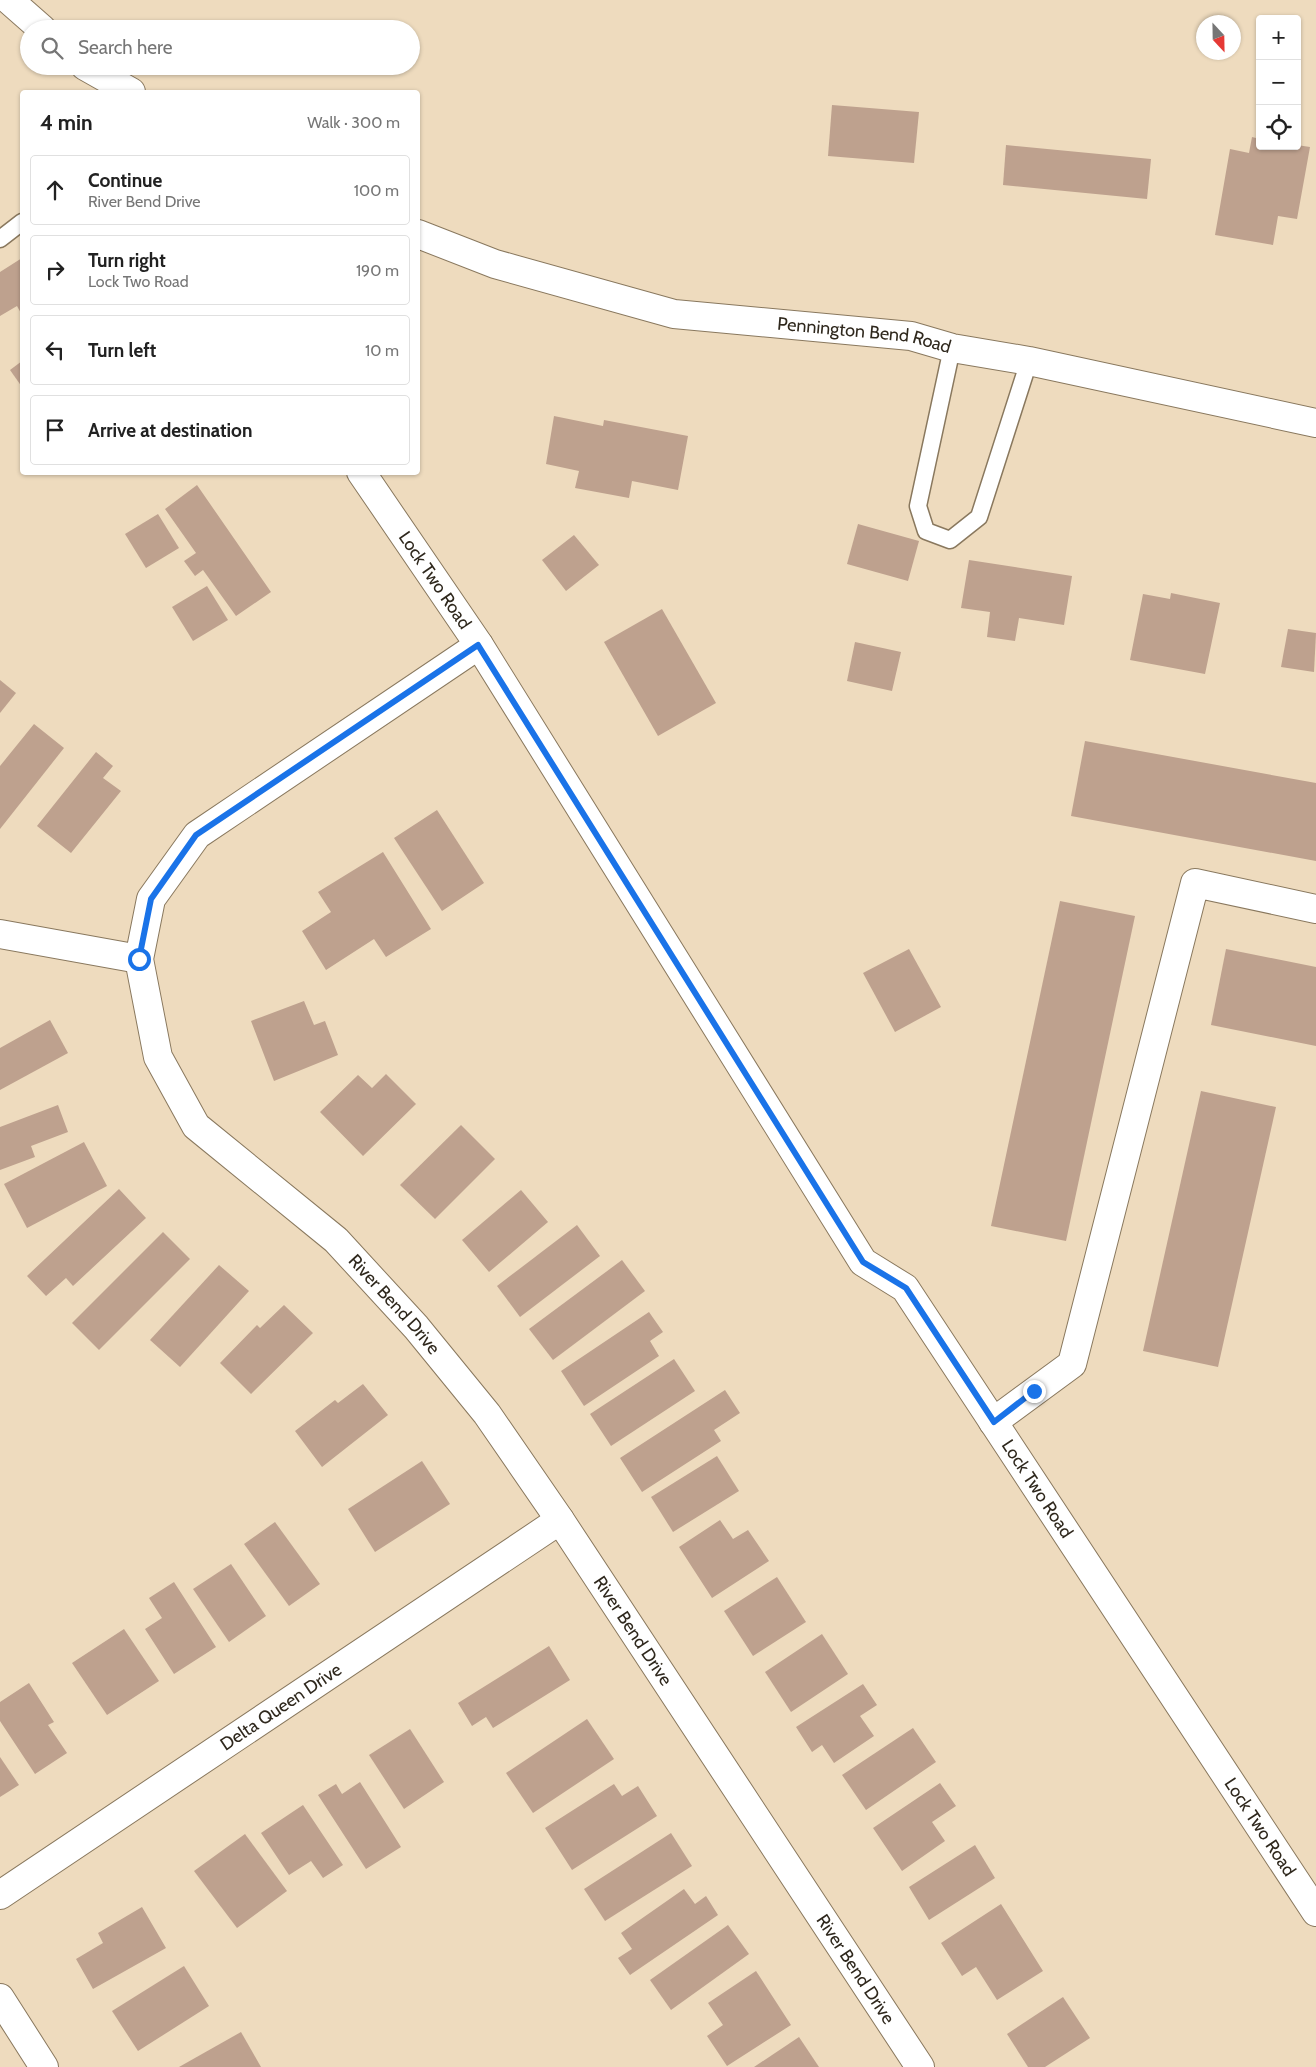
<!DOCTYPE html>
<html lang="en">
<head>
<meta charset="utf-8">
<style>
  body { margin:0; font-family:Cabin,sans-serif; background:#f2f2f2; color:#222 }
  .controls { position:absolute; right:15px; top:15px; display:grid; overflow:hidden; border-radius:5px; box-shadow:0 1px 4px #0004 }
  .controls button { width:45px; height:45px; display:grid; place-items:center; padding:0; border:0; border-bottom:1px solid #e0e0e0; background:#fff; color:#222; font:25px sans-serif }
  .compass { position:absolute; left:1196px; top:15px; width:45px; height:45px; border-radius:50%; background:#fff; box-shadow:0 1px 4px #0004; rotate:158deg }
  .stop { position:absolute; width:15px; height:15px; margin:-11px; border:4px solid #1a73e8; border-radius:50%; background:#fff }
  .stop.end { background:#1a73e8; border-color:#fff; box-shadow:0 1px 5px #0008 }
  .list { margin:0; padding:0; list-style:none }
  h2 { display:flex; justify-content:space-between; align-items:center; height:65px; margin:0; padding:0 20px; font-size:21px }
  h2 small { font-size:16px; font-weight:400; color:#767676 }
  .list li { display:grid; grid-template-columns:32px 1fr auto; gap:15px; align-items:center; box-sizing:border-box; height:70px; margin:0 10px 10px; padding:0 10px; border:1px solid #e0e0e0; border-radius:5px }
  .list b { display:block; font-size:19px; white-space:nowrap }
  .list p { margin:0; font-size:16px; white-space:nowrap; color:#767676 }
  .list em { font-size:16px; font-style:normal; color:#767676 }
  .icon { flex:none; width:28px; height:28px; fill:none; stroke:currentColor; stroke-width:2; stroke-linecap:round; stroke-linejoin:round }
  .map { position:relative; flex:none; width:1316px; height:2067px; overflow:hidden }
  .search { position:absolute; background:#fff; box-shadow:0 1px 4px #0004; left:20px; top:20px; width:400px; height:55px; display:flex; align-items:center; gap:12px; box-sizing:border-box; padding:0 18px; border-radius:28px; color:#767676; font-size:19px }
  .panel { position:absolute; background:#fff; box-shadow:0 1px 4px #0004; left:20px; top:90px; width:400px; height:385px; border-radius:5px }
  .map>svg:first-child { display:block }
  .building { fill:#bea18e }
  .lines { fill:none; stroke-linecap:round; stroke-linejoin:round }
  .service-casing { stroke:#89785e; stroke-width:19 }
  .minor-casing { stroke:#89785e; stroke-width:30 }
  .service { stroke:#fff; stroke-width:16 }
  .minor { stroke:#fff; stroke-width:28 }
  .route { stroke:#1a73e8; stroke-width:6 }
  .labels { text-anchor:middle; stroke-width:4.5; stroke-linejoin:round; paint-order:stroke }
  .street-label { font-size:18px; fill:#2f281d; stroke:#eedbbe }
</style>
</head>
<body>
<div class="map">
<svg width="1316" height="2067" viewBox="0 0 1316 2067">
  <rect width="100%" height="100%" fill="#eedbbe"/>
  <g class="building">
    <path d="M832 105 919 112 914 163 828 156Z"/>
    <path d="M1252 137 1260 139V146L1297 145 1310 147 1297 219 1278 216 1273 245 1215 235 1230 149 1249 153Z"/>
    <path d="M1006 145 1151 159 1147 199 1003 185Z"/>
    <path d="M22 258V315L17 306 0 316V272Z"/>
    <path d="M22 361V387L10 370Z"/>
    <path d="M554 416 603 426 604 420 688 436 678 490 632 481 629 498 575 488 579 471 546 464Z"/>
    <path d="M197 485 271 592 236 616 203 570 195 576 184 561 196 553 165 509Z"/>
    <path d="M158 514 179 548 146 568 125 534Z"/>
    <path d="M858 524 919 541 908 581 847 564Z"/>
    <path d="M574 535 599 565 566 591 542 560Z"/>
    <path d="M969 560 1072 576 1064 625 1019 618 1015 641 987 637 990 612 961 608Z"/>
    <path d="M207 586 228 620 193 641 172 607Z"/>
    <path d="M1171 593 1220 603 1205 674 1130 660 1143 594 1170 599Z"/>
    <path d="M662 609 716 703 658 736 604 642Z"/>
    <path d="M1288 629 1316 633 1314 672 1281 667Z"/>
    <path d="M855 642 901 652 892 691 847 681Z"/>
    <path d="M0 680 16 693 0 713Z"/>
    <path d="M34 724 64 748 0 829V766Z"/>
    <path d="M1085 741 1316 783V861L1071 816Z"/>
    <path d="M96 752 113 766 103 778 121 791 71 853 37 826Z"/>
    <path d="M437 810 484 883 442 911 394 838Z"/>
    <path d="M383 852 431 929 386 957 374 939 326 970 302 931 331 912 318 892Z"/>
    <path d="M1060 901 1135 916 1066 1241 991 1226Z"/>
    <path d="M909 949 941 1007 895 1032 863 973Z"/>
    <path d="M1226 949 1316 967V1046L1211 1025Z"/>
    <path d="M304 1001 314 1025 325 1021 338 1055 274 1081 251 1021Z"/>
    <path d="M50 1020 68 1053 0 1090V1048Z"/>
    <path d="M386 1074 416 1104 363 1156 320 1112 358 1075 372 1088Z"/>
    <path d="M1201 1091 1276 1107 1218 1367 1143 1351Z"/>
    <path d="M58 1105 68 1132 31 1146 35 1157 0 1170V1127Z"/>
    <path d="M461 1125 495 1159 435 1219 400 1185Z"/>
    <path d="M84 1142 107 1186 27 1228 4 1184Z"/>
    <path d="M119 1189 146 1218 73 1286 66 1278 46 1296 27 1276Z"/>
    <path d="M521 1190 548 1222 489 1272 462 1240Z"/>
    <path d="M577 1225 600 1256 520 1317 497 1286Z"/>
    <path d="M163 1232 190 1259 99 1350 72 1323Z"/>
    <path d="M622 1260 645 1291 553 1360 529 1329Z"/>
    <path d="M219 1265 249 1291 180 1367 150 1340Z"/>
    <path d="M284 1305 313 1333 251 1394 220 1363 257 1325 260 1328Z"/>
    <path d="M649 1312 663 1332 650 1341 659 1356 584 1406 561 1371Z"/>
    <path d="M674 1359 695 1391 611 1446 590 1414Z"/>
    <path d="M363 1384 388 1415 322 1467 295 1431 335 1400 338 1403Z"/>
    <path d="M725 1390 740 1413 714 1430 721 1441 642 1492 620 1458Z"/>
    <path d="M717 1456 739 1491 673 1532 651 1497Z"/>
    <path d="M422 1461 450 1504 375 1552 348 1509Z"/>
    <path d="M720 1520 733 1539 748 1530 769 1561 712 1598 679 1547Z"/>
    <path d="M275 1522 320 1584 289 1606 244 1544Z"/>
    <path d="M231 1564 266 1616 229 1642 193 1589Z"/>
    <path d="M777 1577 806 1622 753 1656 724 1611Z"/>
    <path d="M174 1582 216 1647 174 1674 145 1629 162 1618 149 1598Z"/>
    <path d="M124 1629 159 1681 107 1715 72 1663Z"/>
    <path d="M822 1634 848 1674 791 1712 765 1672Z"/>
    <path d="M549 1646 570 1680 493 1728 486 1717 472 1726 458 1703Z"/>
    <path d="M29 1683 54 1722 48 1725 67 1753 35 1774 0 1721V1702Z"/>
    <path d="M863 1684 877 1705 860 1716 874 1736 834 1763 822 1745 812 1752 796 1727Z"/>
    <path d="M587 1719 614 1759 533 1813 506 1773Z"/>
    <path d="M913 1728 936 1762 866 1810 842 1775Z"/>
    <path d="M410 1729 444 1782 404 1809 369 1755Z"/>
    <path d="M0 1757 19 1785 0 1797Z"/>
    <path d="M360 1782 401 1847 366 1869 318 1795 336 1784 342 1794Z"/>
    <path d="M940 1783 956 1806 932 1822 945 1841 902 1871 873 1828Z"/>
    <path d="M614 1784 622 1796 638 1786 657 1816 572 1870 545 1828Z"/>
    <path d="M303 1805 343 1865 323 1878 311 1861 289 1875 261 1833Z"/>
    <path d="M671 1833 692 1866 605 1921 584 1889Z"/>
    <path d="M245 1834 287 1891 237 1928 194 1871Z"/>
    <path d="M975 1845 995 1878 929 1920 909 1887Z"/>
    <path d="M684 1889 695 1904 706 1896 718 1915 630 1975 618 1958 632 1949 621 1933Z"/>
    <path d="M1001 1904 1043 1971 997 2000 976 1967 962 1976 941 1943Z"/>
    <path d="M142 1907 166 1948 93 1989 76 1959 103 1943 98 1933Z"/>
    <path d="M728 1925 749 1954 671 2010 650 1980Z"/>
    <path d="M184 1966 209 2006 138 2051 112 2011Z"/>
    <path d="M756 1971 791 2025 727 2066 707 2036 723 2025 708 2003Z"/>
    <path d="M1063 1997 1090 2038 1045 2067H1028L1007 2034Z"/>
    <path d="M241 2032 261 2067H179Z"/>
    <path d="M799 2037 819 2067H754Z"/>
  </g>
  <g class="lines">
    <defs>
      <g id="service">
        <path d="M0 239 22 222"/>
        <path d="M952 348 918 506 926 531 950 540 979 517 1029 361"/>
      </g>
      <g id="minor">
        <path d="M9 0 42 29"/>
        <path d="M85 66 131 92"/>
        <path id="s1" d="M418 234 495 264 674 314 911 336 952 348 1029 361 1316 423"/>
        <path id="s2" d="M361 472 479 645 863 1262 905 1288 1316 1912"/>
        <path id="s3" d="M479 645 197 835 151 899 139 959 158 1057 196 1126 336 1240 416 1327 487 1414 560 1520 920 2067"/>
        <path d="M0 934 139 959"/>
        <path d="M993 1422 1072 1364 1195 883 1316 909"/>
        <path id="s4" d="M0 1895 560 1520"/>
        <path d="M0 1998 44 2067"/>
      </g>
    </defs>
    <use href="#service" class="service-casing"/>
    <use href="#minor" class="minor-casing"/>
    <use href="#service" class="service"/>
    <use href="#minor" class="minor"/>
  </g>
  <g class="lines">
    <path class="route" d="M139 959 151 899 196 835 478 645 863 1262 906 1288 994 1422 1034 1391"/>
  </g>
  <g class="labels">
    <g class="street-label">
      <text dy="6" stroke="none"><textPath href="#s1" startOffset="460">Pennington Bend Road</textPath></text>
      <text dy="6" stroke="none"><textPath href="#s2" startOffset="131">Lock Two Road</textPath></text>
      <text dy="6" stroke="none"><textPath href="#s3" startOffset="926">River Bend Drive</textPath></text>
      <text dy="6" stroke="none"><textPath href="#s2" startOffset="1226">Lock Two Road</textPath></text>
      <text dy="6" stroke="none"><textPath href="#s3" startOffset="1331">River Bend Drive</textPath></text>
      <text dy="6" stroke="none"><textPath href="#s4" startOffset="338">Delta Queen Drive</textPath></text>
      <text dy="6" stroke="none"><textPath href="#s2" startOffset="1631">Lock Two Road</textPath></text>
      <text dy="6" stroke="none"><textPath href="#s3" startOffset="1736">River Bend Drive</textPath></text>
    </g>
  </g>
</svg>
<div class="controls">
<button>+</button>
<button>−</button>
<button><svg class="icon" aria-label="locate" viewBox="0 0 24 24"><circle cx="12" cy="12" r="6"/><path d="M12 2v4M12 18v4M2 12h4M18 12h4"/></svg></button>
</div>
<svg class="compass" viewBox="-18 -18 36 36"><path d="M0-13l5 13h-10z" fill="#e53935"/><path d="M0 13l5-13h-10z" fill="#767676"/></svg>
<div class="stop" style="left:139px;top:959px"></div>
<div class="stop end" style="left:1034px;top:1391px"></div>
<div class="search"><svg class="icon" aria-label="search" viewBox="0 0 24 24"><circle cx="10" cy="10" r="6"/><path d="M15 15l6 6"/></svg>Search here</div>
<section class="panel">
<h2>4 min<small>Walk · 300 m</small></h2>
<ul class="list">
<li><svg class="icon" aria-label="ahead" viewBox="0 0 24 24"><path d="M12 20V5M6 11l6-6 6 6"/></svg><div><b>Continue</b><p>River Bend Drive</p></div><em>100 m</em></li>
<li><svg class="icon" aria-label="right" viewBox="0 0 24 24"><path d="M7 20v-9h11M14 6l5 5-5 5"/></svg><div><b>Turn right</b><p>Lock Two Road</p></div><em>190 m</em></li>
<li><svg class="icon" aria-label="left" viewBox="0 0 24 24"><path d="M17 20v-9H6M10 6l-5 5 5 5"/></svg><div><b>Turn left</b></div><em>10 m</em></li>
<li><svg class="icon" aria-label="arrive" viewBox="0 0 24 24"><path d="M6 21V4h12l-3 4 3 4H6"/></svg><div><b>Arrive at destination</b></div></li>
</ul>
</section>
</div>
</body>
</html>
